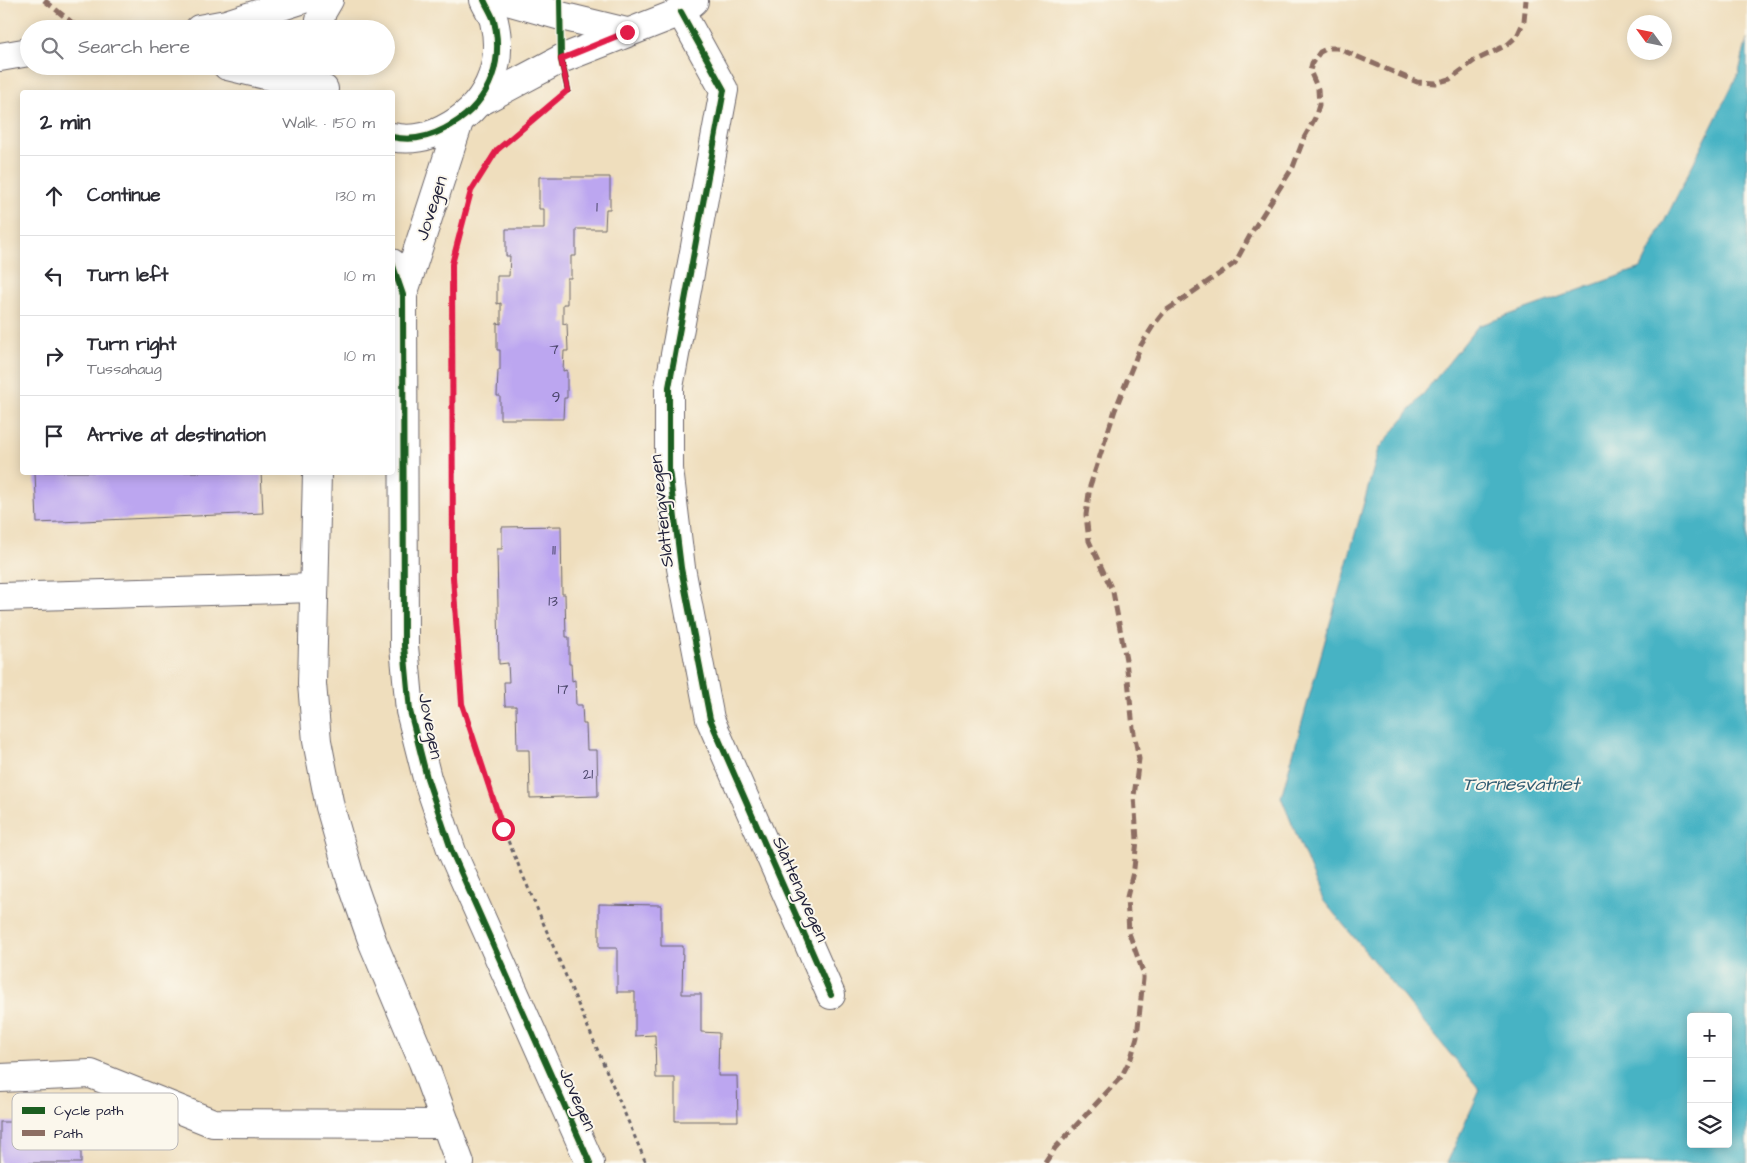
<!DOCTYPE html>
<html lang="en">
<head>
<meta charset="utf-8">
<style>
  body { margin:0; font-family:"Architects Daughter",sans-serif; background:#f7f7f7; color:#2b2b33 }
  .controls { position:absolute; right:15px; bottom:15px; display:grid; overflow:hidden; border-radius:5px; box-shadow:0 2px 12px #0003 }
  .controls button { width:45px; height:45px; display:grid; place-items:center; padding:0; border:0; border-bottom:1px solid #e1e1e2; background:#fff; color:#2b2b33; font:25px sans-serif }
  .compass { position:absolute; left:1627px; top:15px; width:45px; height:45px; border-radius:50%; background:#fff; box-shadow:0 2px 12px #0003; rotate:303deg }
  .stop { position:absolute; width:15px; height:15px; margin:-11px; border:4px solid #e11d48; border-radius:50%; background:#fff }
  .stop.end { background:#e11d48; border-color:#fff; box-shadow:0 1px 5px #0008 }
  .list { margin:0; padding:0; list-style:none }
  h2 { display:flex; justify-content:space-between; align-items:center; height:65px; margin:0; padding:0 20px; font-size:21px }
  h2 small { font-size:16px; font-weight:400; color:#7c7c81 }
  .list li { display:grid; grid-template-columns:32px 1fr auto; gap:15px; align-items:center; box-sizing:border-box; height:80px; padding:0 20px; border-top:1px solid #e1e1e2 }
  .list b { display:block; font-size:19px; white-space:nowrap }
  .list p { margin:0; font-size:16px; white-space:nowrap; color:#7c7c81 }
  .list em { font-size:16px; font-style:normal; color:#7c7c81 }
  .icon { flex:none; width:28px; height:28px; fill:none; stroke:currentColor; stroke-width:2; stroke-linecap:round; stroke-linejoin:round }
  .map { position:relative; flex:none; width:1747px; height:1163px; overflow:hidden }
  .search { position:absolute; background:#fff; box-shadow:0 2px 12px #0003; left:20px; top:20px; width:375px; height:55px; display:flex; align-items:center; gap:12px; box-sizing:border-box; padding:0 18px; border-radius:28px; color:#7c7c81; font-size:19px }
  .panel { position:absolute; background:#fff; box-shadow:0 2px 12px #0003; left:20px; top:90px; width:375px; height:385px; border-radius:5px }
  .map>svg:first-child { display:block }
  .water { fill:#47b3c4; stroke:#346a80; fill-rule:evenodd }
  .building { fill:#bca6f0 }
  .lines { fill:none; stroke-linecap:round; stroke-linejoin:round }
  .minor-casing { stroke:#6a6468; stroke-width:30 }
  .path { stroke:#6a6468; stroke-width:3; stroke-dasharray:4 4; stroke-linecap:butt }
  .minor { stroke:#fff; stroke-width:28 }
  .quiet { stroke:#8d6e63; stroke-width:5; stroke-dasharray:10 5; stroke-linecap:butt }
  .cycleway-casing { stroke:#fbf7ec; stroke-width:9 }
  .cycleway { stroke:#1b5e20; stroke-width:6 }
  .route { stroke:#e11d48; stroke-width:6 }
  .labels { text-anchor:middle; stroke-width:4; stroke-linejoin:round; paint-order:stroke }
  .number-label { font-size:15px; fill:#484368 }
  .street-label { font-size:18px; fill:#22223b; stroke:#fbf7ec }
  .water-label { font-size:19px; font-style:italic; fill:#315c72; stroke:#fbf7ec }
  .key { fill:#fbf7ec; stroke:#bab7b7; stroke-width:1 }
  .key-label { font-size:14px; fill:#22223b }
</style>
</head>
<body>
<div class="map">
<svg width="1747" height="1163" viewBox="0 0 1747 1163">
  <rect width="100%" height="100%" fill="#fbf7ec"/>
  <filter id="ink" filterUnits="userSpaceOnUse"><feTurbulence type="fractalNoise" baseFrequency=".02" numOctaves="2"/><feDisplacementMap in="SourceGraphic" scale="10" xChannelSelector="R" yChannelSelector="G"/><feConvolveMatrix kernelMatrix="1 2 1 2 8 2 1 2 1" color-interpolation-filters="sRGB"/></filter>
  <filter id="wash" filterUnits="userSpaceOnUse"><feTurbulence type="fractalNoise" baseFrequency=".0096" numOctaves="4" result="noise"/><feDisplacementMap in="SourceGraphic" scale="20" xChannelSelector="R" yChannelSelector="G"/><feGaussianBlur stdDeviation="1.12" result="paint"/><feColorMatrix in="noise" values="0 0 0 0 0 0 0 0 0 0 0 0 0 0 0 0 0 1.4 0 .05"/><feComposite in="paint" operator="in"/></filter>
  <g filter="url(#wash)">
    <rect width="100%" height="100%" fill="#efdebd"/>
    <path class="water" d="M1747 39V1163H1447L1480 1090 1323 900 1281 797 1379 449 1478 326 1641 268 1739 72ZM1691 1017H1728V1144H1691Z"/>
    <g id="blocks">
      <g class="building">
        <path d="M539 177H610V209H606L605 229H576V256H571V278H567V304H563V324L567 323 568 351H564L563 371 567 370V398H564L563 419H500V396H497L498 370H500V350H497V323L501 324V303L497 304V276H509L510 256H506V229H544V209H539Z"/>
        <path d="M35 472H261L263 513 37 523Z"/>
        <path d="M561 526 562 594H565L566 637H569V664H571L572 681 575 680 576 705H582L583 724H586L587 750H597L598 796 530 798 529 750H517L516 706H505L504 682H509L508 663 499 664 497 549H502V527Z"/>
        <path d="M599 904 661 905V946H683L682 994H701V1032L719 1033 718 1076H737L738 1121H675V1078H656L655 1035 635 1036V992H617V948H599Z"/>
        <rect x="0" y="1122" width="81" height="41"/>
      </g>
    </g>
  </g>
  <g filter="url(#ink)">
    <use href="#blocks" fill-opacity="0" stroke="#6a6468" stroke-width="1"/>
    <g class="lines">
      <defs>
        <g id="minor">
          <path d="M504 0 561 16 627 32"/>
          <path d="M681 12 724 90 669 387V469L681 568 710 719 831 995"/>
          <path d="M199 29 226 24 301 0"/>
          <path d="M318 29 322 12 329 0"/>
          <path d="M0 57 29 52"/>
          <path d="M227 66 324 89"/>
          <path d="M480 102 561 59 681 12 694 1"/>
          <path d="M392 137C410 141 429 137 444 129 486 108 505 67 494 21 492 14 487 7 484 0"/>
          <path d="M392 263 403 295 404 646 410 711 427 778 452 852 590 1163"/>
          <path d="M403 295 459 122"/>
          <path d="M317 472 312 684 317 741 330 807 350 877 373 943 423 1062 460 1163"/>
          <path d="M0 597 314 588"/>
          <path d="M0 1078 91 1074 213 1123 446 1124"/>
        </g>
      </defs>
      <use href="#minor" class="minor-casing"/>
      <g class="path">
        <path d="M483 172 497 150 541 113"/>
        <path d="M452 265 453 577 462 704 503 829 646 1163"/>
      </g>
      <use href="#minor" class="minor"/>
      <g class="quiet">
        <path d="M44 0 80 29"/>
        <path d="M1045 1163 1055 1148 1121 1077 1131 1058 1137 1037 1143 979V972L1129 933 1127 897 1134 868 1137 840 1134 796 1139 759 1133 728 1126 660 1113 592 1089 541 1086 515 1090 486 1115 410 1141 345 1153 326 1164 312 1235 263 1253 230 1293 167 1304 138 1315 118 1319 105 1318 89 1310 71 1312 63 1320 52 1328 48H1337L1417 82 1436 83 1450 79 1474 61 1507 45 1517 36 1524 21 1526 0"/>
      </g>
      <defs>
        <g id="cycleway">
          <path d="M560 0 561 59 568 90"/>
          <path d="M681 12 724 90 669 387V469L681 568 710 719 831 995"/>
          <path d="M392 137C410 141 429 137 444 129 486 108 505 67 494 21 492 14 487 7 484 0"/>
          <path d="M392 263 403 295 404 646 410 711 427 778 452 852 590 1163"/>
        </g>
      </defs>
      <use href="#cycleway" class="cycleway-casing"/>
      <use href="#cycleway" class="cycleway"/>
    </g>
  </g>
  <g class="lines" filter="url(#ink)">
    <path class="route" d="M503 829 462 704 453 577 452 264 471 191 497 150 568 90 561 59 627 32"/>
  </g>
  <g class="labels">
    <g class="number-label">
      <text x="597" y="212">1</text>
      <text x="554" y="354">7</text>
      <text x="556" y="402">9</text>
      <text x="554" y="555">11</text>
      <text x="553" y="606">13</text>
      <text x="563" y="694">17</text>
      <text x="588" y="779">21</text>
    </g>
    <g class="street-label">
      <text transform="translate(431 208) rotate(-72)" y="6">Jovegen</text>
      <text transform="translate(661 511) rotate(-96)" y="6">Slåttengvegen</text>
      <text transform="translate(431 726) rotate(79)" y="6">Jovegen</text>
      <text transform="translate(801 889) rotate(66)" y="6">Slåttengvegen</text>
      <text transform="translate(578 1099) rotate(66)" y="6">Jovegen</text>
    </g>
    <g class="water-label">
      <text x="1521" y="790">Tornesvatnet</text>
    </g>
  </g>
  <rect x="12" y="1093" width="166" height="57" rx="8" class="key"/>
  <rect x="22" y="1107" width="23" height="7" fill="#1b5e20"/>
  <rect x="22" y="1130" width="23" height="6" fill="#8d6e63"/>
  <g class="key-label">
    <text x="54" y="1115">Cycle path</text>
    <text x="54" y="1138">Path</text>
  </g>
</svg>
<div class="controls">
<button>+</button>
<button>−</button>
<button><svg class="icon" aria-label="layers" viewBox="0 0 24 24"><path d="M12 4l9 5-9 5-9-5zM3 14l9 5 9-5"/></svg></button>
</div>
<svg class="compass" viewBox="-18 -18 36 36"><path d="M0-13l5 13h-10z" fill="#e53935"/><path d="M0 13l5-13h-10z" fill="#7c7c81"/></svg>
<div class="stop" style="left:503px;top:829px"></div>
<div class="stop end" style="left:627px;top:32px"></div>
<div class="search"><svg class="icon" aria-label="search" viewBox="0 0 24 24"><circle cx="10" cy="10" r="6"/><path d="M15 15l6 6"/></svg>Search here</div>
<section class="panel">
<h2>2 min<small>Walk · 150 m</small></h2>
<ul class="list">
<li><svg class="icon" aria-label="ahead" viewBox="0 0 24 24"><path d="M12 20V5M6 11l6-6 6 6"/></svg><div><b>Continue</b></div><em>130 m</em></li>
<li><svg class="icon" aria-label="left" viewBox="0 0 24 24"><path d="M17 20v-9H6M10 6l-5 5 5 5"/></svg><div><b>Turn left</b></div><em>10 m</em></li>
<li><svg class="icon" aria-label="right" viewBox="0 0 24 24"><path d="M7 20v-9h11M14 6l5 5-5 5"/></svg><div><b>Turn right</b><p>Tussahaug</p></div><em>10 m</em></li>
<li><svg class="icon" aria-label="arrive" viewBox="0 0 24 24"><path d="M6 21V4h12l-3 4 3 4H6"/></svg><div><b>Arrive at destination</b></div></li>
</ul>
</section>
</div>
</body>
</html>
